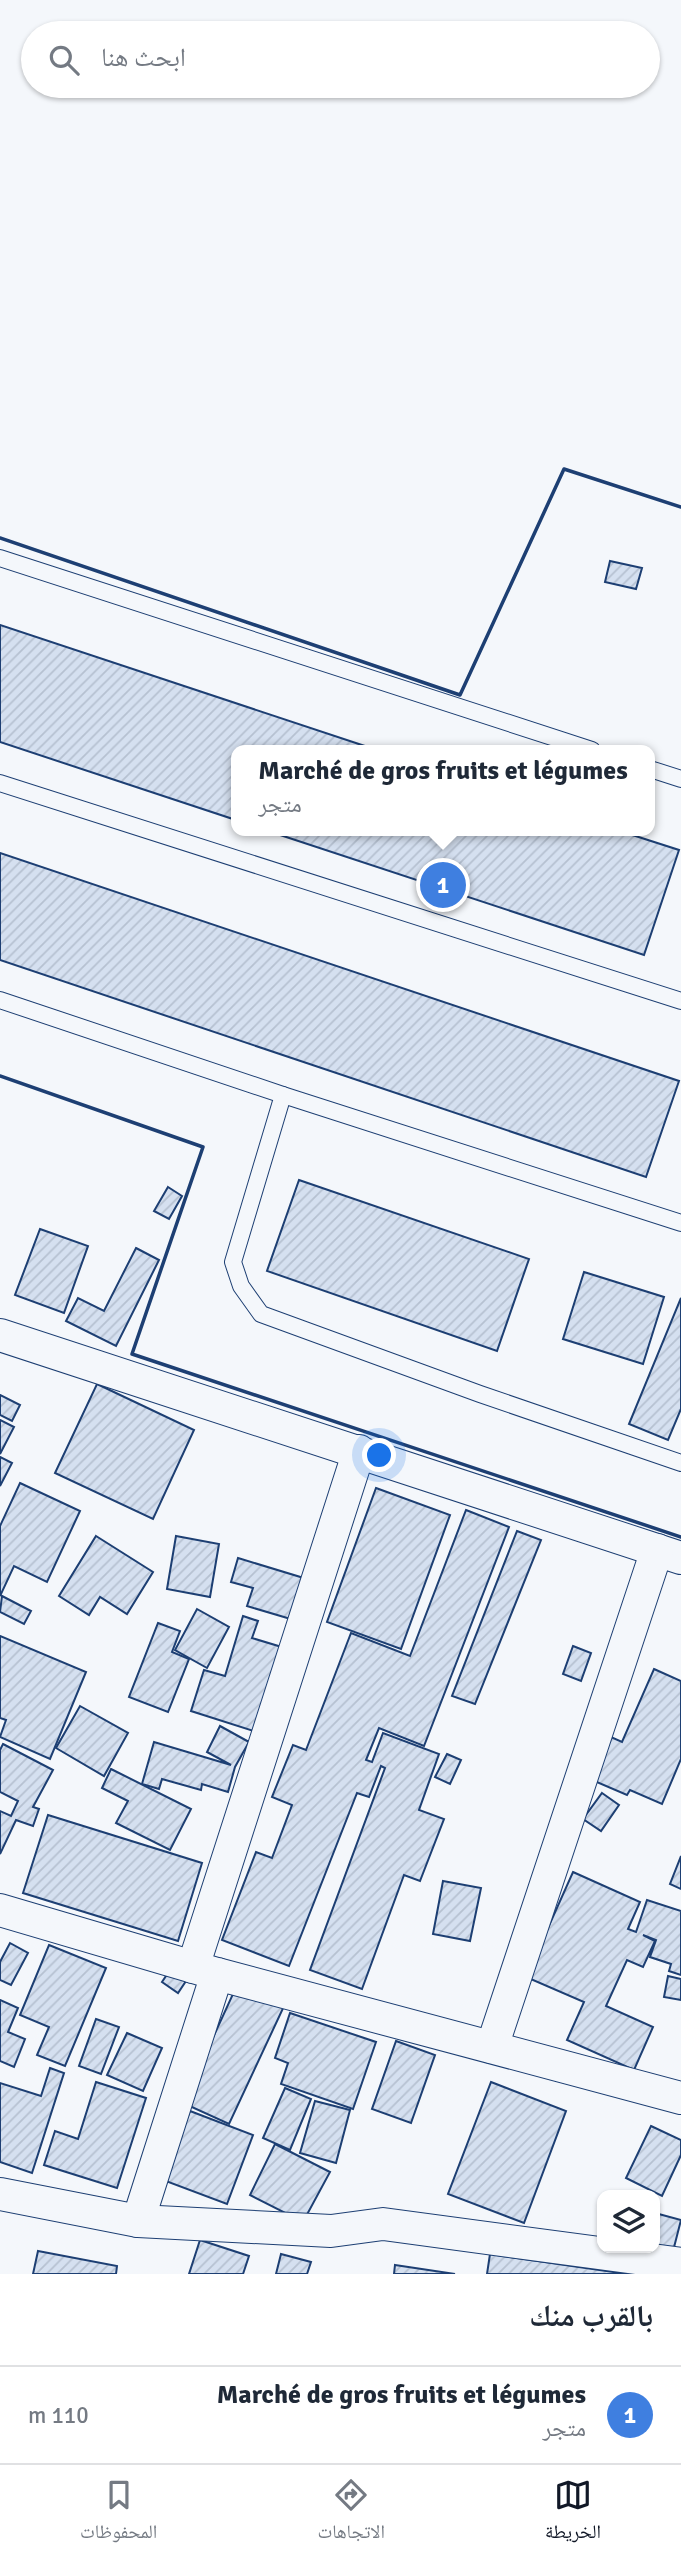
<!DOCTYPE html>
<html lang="ar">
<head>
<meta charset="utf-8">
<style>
  body { margin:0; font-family:Signika,"Noto Naskh Arabic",sans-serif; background:#f6f6f7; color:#1f2937; direction:rtl }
  .controls { position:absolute; right:21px; bottom:21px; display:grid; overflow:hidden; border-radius:14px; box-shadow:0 2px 5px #0004 }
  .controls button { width:63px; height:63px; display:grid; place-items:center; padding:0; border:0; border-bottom:2px solid #e0e1e3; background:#fff; color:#1f2937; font:35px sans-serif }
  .you { position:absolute; left:380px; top:1456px; width:24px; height:24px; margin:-18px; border:5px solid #fff; border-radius:50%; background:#1a73e8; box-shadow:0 0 0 10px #1a73e833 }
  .badge { display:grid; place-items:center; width:46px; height:46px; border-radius:50%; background:#111827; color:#fff; font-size:23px; font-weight:700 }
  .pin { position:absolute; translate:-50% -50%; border:4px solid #fff; box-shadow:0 2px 7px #0006 }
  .popup { position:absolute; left:231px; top:745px; width:424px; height:91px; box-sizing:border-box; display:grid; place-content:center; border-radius:14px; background:#fff; filter:drop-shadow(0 2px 5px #0005); font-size:23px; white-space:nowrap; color:#747a83 }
  .popup b { font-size:26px; color:#1f2937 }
  .popup::after { content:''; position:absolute; left:50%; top:100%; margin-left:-14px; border:14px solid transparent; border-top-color:#fff }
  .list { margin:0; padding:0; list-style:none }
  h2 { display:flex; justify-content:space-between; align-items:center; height:91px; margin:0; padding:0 28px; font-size:30px }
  h2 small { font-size:23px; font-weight:400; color:#747a83 }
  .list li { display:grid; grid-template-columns:46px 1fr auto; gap:21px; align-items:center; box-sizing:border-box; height:98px; padding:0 28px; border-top:2px solid #e0e1e3 }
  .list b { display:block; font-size:26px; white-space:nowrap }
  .list p { margin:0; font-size:23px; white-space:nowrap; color:#747a83 }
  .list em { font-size:23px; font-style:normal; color:#747a83 }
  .icon { flex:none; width:38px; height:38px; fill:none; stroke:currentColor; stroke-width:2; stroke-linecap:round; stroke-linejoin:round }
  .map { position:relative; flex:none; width:681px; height:2274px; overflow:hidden; direction:ltr }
  .search { position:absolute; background:#fff; box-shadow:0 2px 5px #0004; left:21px; right:21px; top:21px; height:77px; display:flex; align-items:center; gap:18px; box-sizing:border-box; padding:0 24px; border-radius:38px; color:#747a83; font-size:26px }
  .sheet { height:189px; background:#fff }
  nav { display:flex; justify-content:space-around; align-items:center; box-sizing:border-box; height:98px; border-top:2px solid #e0e1e3; background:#fff; font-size:19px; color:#747a83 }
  nav a { display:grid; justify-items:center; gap:4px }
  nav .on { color:#111827 }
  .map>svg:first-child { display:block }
  .building { fill:url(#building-hatch); stroke:#1d3f73; stroke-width:2 }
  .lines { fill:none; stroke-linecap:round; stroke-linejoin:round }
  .service-casing { stroke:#1d3f73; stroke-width:18 }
  .minor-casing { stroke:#1d3f73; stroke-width:34 }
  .service { stroke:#f4f7fb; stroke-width:16 }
  .minor { stroke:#f4f7fb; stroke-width:32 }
  .wall { stroke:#1d3f73; stroke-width:3.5 }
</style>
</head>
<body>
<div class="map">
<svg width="681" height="2274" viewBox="0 0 681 2274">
  <defs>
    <pattern id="building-hatch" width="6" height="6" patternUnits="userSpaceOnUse" patternTransform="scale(1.75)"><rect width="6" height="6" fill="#d5e0f0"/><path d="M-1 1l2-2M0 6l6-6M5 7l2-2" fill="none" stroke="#b6c1d1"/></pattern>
  </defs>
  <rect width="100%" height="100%" fill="#f4f7fb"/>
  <g class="building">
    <path d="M610 561 642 568 636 589 605 582Z"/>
    <path d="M0 625 377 750H236V820L0 742Z"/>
    <path d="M268 831H620L679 850 644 955Z"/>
    <path d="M0 853 679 1081 646 1177 0 960Z"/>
    <path d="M299 1180 529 1259 497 1351 267 1271Z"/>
    <path d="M168 1187 182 1196 169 1219 154 1211Z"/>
    <path d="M40 1229 88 1246 64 1313 15 1295Z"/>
    <path d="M136 1248 159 1260 116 1346 66 1321 78 1298 104 1311Z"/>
    <path d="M584 1272 664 1297 643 1364 563 1339Z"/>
    <path d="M681 1298V1409L668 1440 629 1424Z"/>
    <path d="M97 1384 194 1430 153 1519 55 1473Z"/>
    <path d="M0 1395 20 1405 12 1421 0 1415Z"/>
    <path d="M0 1420 14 1427 0 1454Z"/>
    <path d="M0 1457 12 1463 0 1486Z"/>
    <path d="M20 1483 80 1511 47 1582 14 1566 0 1596V1526Z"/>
    <path d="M376 1488 450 1515 401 1649 327 1622Z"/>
    <path d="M466 1510 509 1527 424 1746 379 1728 366 1760 372 1762 383 1733 439 1754 419 1810 444 1819 420 1881 404 1875 362 1989 310 1970 385 1768 381 1766 369 1797 357 1793 289 1966 222 1940 256 1852 272 1858 292 1805 272 1797 293 1745 306 1750 351 1633 410 1656Z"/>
    <path d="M517 1531 541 1540 475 1704 452 1696Z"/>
    <path d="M96 1536 153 1572 127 1614 100 1597 89 1615 59 1596Z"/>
    <path d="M176 1536 219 1544 210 1597 167 1589Z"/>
    <path d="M238 1558 307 1579 294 1620 247 1606 253 1588 231 1582Z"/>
    <path d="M2 1596 31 1611 24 1624 0 1612Z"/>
    <path d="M197 1609 229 1627 207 1668 175 1650Z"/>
    <path d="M243 1616 258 1621 252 1638 285 1648 257 1732 191 1711 204 1670 225 1676Z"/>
    <path d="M158 1623 180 1631 172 1652 189 1659 168 1712 129 1697Z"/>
    <path d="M0 1636 86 1672 50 1759 0 1737 6 1720 0 1718Z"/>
    <path d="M573 1646 591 1653 581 1681 563 1674Z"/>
    <path d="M654 1669 681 1681V1759L662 1804 630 1790 627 1795 592 1780 611 1737 622 1742Z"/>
    <path d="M80 1706 128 1733 104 1776 56 1748Z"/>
    <path d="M220 1726 249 1742 235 1767 228 1792 202 1784 201 1790 162 1779 159 1789 142 1784 154 1742 231 1765 207 1752Z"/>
    <path d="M3 1744 53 1770 33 1807 39 1809 33 1826 16 1820 0 1854V1811L11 1816 18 1801 0 1792V1750Z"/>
    <path d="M447 1754 461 1760 450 1784 435 1777Z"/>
    <path d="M111 1769 191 1809 170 1850 116 1823 128 1801 102 1788Z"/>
    <path d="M602 1793 619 1805 601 1831 583 1819Z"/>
    <path d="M48 1815 202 1863 178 1941 23 1893Z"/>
    <path d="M681 1856V1889L670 1884Z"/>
    <path d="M573 1872 640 1902 628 1929 636 1932 647 1900 681 1911V1975L669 1971 671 1964 650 1957 656 1940 643 1935 655 1941 643 1967 627 1960 606 2006 653 2027 634 2070 567 2040 584 2002 526 1977Z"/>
    <path d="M443 1881 481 1888 470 1941 433 1934Z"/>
    <path d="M10 1943 28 1953 11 1985 0 1980V1962Z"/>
    <path d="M49 1945 106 1968 65 2066 37 2055 49 2027 20 2015Z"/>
    <path d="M172 1967 188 1978 178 1993 162 1982Z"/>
    <path d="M668 1976 681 1979V2000L664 1997Z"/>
    <path d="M238 1983 285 2004 229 2124 183 2103Z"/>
    <path d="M0 2000 18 2008 8 2032 25 2039 14 2067 0 2061Z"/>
    <path d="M290 2013 376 2042 353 2109 281 2084 288 2063 275 2058Z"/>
    <path d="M96 2019 119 2027 101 2074 79 2066Z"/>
    <path d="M127 2033 162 2048 143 2091 107 2075Z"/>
    <path d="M396 2041 435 2055 411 2123 372 2109Z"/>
    <path d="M50 2068 64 2073 32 2173 0 2162V2083L41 2096Z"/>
    <path d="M96 2082 146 2098 117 2188 44 2165 55 2131 78 2139Z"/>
    <path d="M491 2082 566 2111 524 2223 448 2194Z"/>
    <path d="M285 2088 311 2099 290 2150 263 2138Z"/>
    <path d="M315 2101 350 2110 336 2163 300 2153Z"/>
    <path d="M190 2111 253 2135 227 2204 163 2180Z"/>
    <path d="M651 2126 681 2140V2155L662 2196 626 2178Z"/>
    <path d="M275 2144 330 2172 303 2222 250 2195Z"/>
    <path d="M655 2213 681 2220 671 2259 655 2248Z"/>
    <path d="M200 2240 249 2256 243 2274H189Z"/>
    <path d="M38 2251 117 2266 116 2274H33Z"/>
    <path d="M281 2254 311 2262 307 2274H276Z"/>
    <path d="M490 2254 627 2274H487Z"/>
    <path d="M395 2265 455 2274H394Z"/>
  </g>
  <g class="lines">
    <defs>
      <g id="service">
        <path d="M0 558 592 750"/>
        <path d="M650 769 681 779"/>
        <path d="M0 783 681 1001"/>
        <path d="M0 1000 283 1095 233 1262 241 1286 261 1314 480 1394 681 1463"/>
        <path d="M283 1095 681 1223"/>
      </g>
      <g id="minor">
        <path d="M0 1335 681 1558"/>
        <path d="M0 1910 217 1974 681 2098"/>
        <path d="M193 1967 359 1451"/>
        <path d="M492 2047 657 1550"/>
        <path d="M0 2194 138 2221 331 2231 383 2224 681 2264"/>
        <path d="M138 2221 217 1974"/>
      </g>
    </defs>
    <use href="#service" class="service-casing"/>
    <use href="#minor" class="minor-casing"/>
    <use href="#service" class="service"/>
    <use href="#minor" class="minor"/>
    <g class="wall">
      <path d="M0 538 460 695 564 469 681 507"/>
      <path d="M0 1076 203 1147 132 1354 681 1537"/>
    </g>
  </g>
</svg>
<div class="controls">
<button><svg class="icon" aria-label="layers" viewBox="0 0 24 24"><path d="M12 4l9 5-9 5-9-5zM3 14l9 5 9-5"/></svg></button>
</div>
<div class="you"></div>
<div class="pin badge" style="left:443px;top:885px;background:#3f7fe0">1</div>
<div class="popup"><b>Marché de gros fruits et légumes</b>متجر</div>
<div class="search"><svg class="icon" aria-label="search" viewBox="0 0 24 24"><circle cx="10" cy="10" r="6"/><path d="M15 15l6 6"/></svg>ابحث هنا</div>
</div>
<section class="sheet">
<h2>بالقرب منك<small></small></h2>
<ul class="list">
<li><span class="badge" style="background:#3f7fe0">1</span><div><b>Marché de gros fruits et légumes</b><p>متجر</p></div><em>110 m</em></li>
</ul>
</section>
<nav>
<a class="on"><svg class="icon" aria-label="map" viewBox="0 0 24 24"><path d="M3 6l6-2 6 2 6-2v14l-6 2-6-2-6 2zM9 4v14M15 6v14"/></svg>الخريطة</a>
<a><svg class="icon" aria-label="directions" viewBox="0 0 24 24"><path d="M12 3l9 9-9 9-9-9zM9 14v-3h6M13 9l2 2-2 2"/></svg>الاتجاهات</a>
<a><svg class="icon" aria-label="saved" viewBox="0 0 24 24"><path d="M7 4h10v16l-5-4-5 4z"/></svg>المحفوظات</a>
</nav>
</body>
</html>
